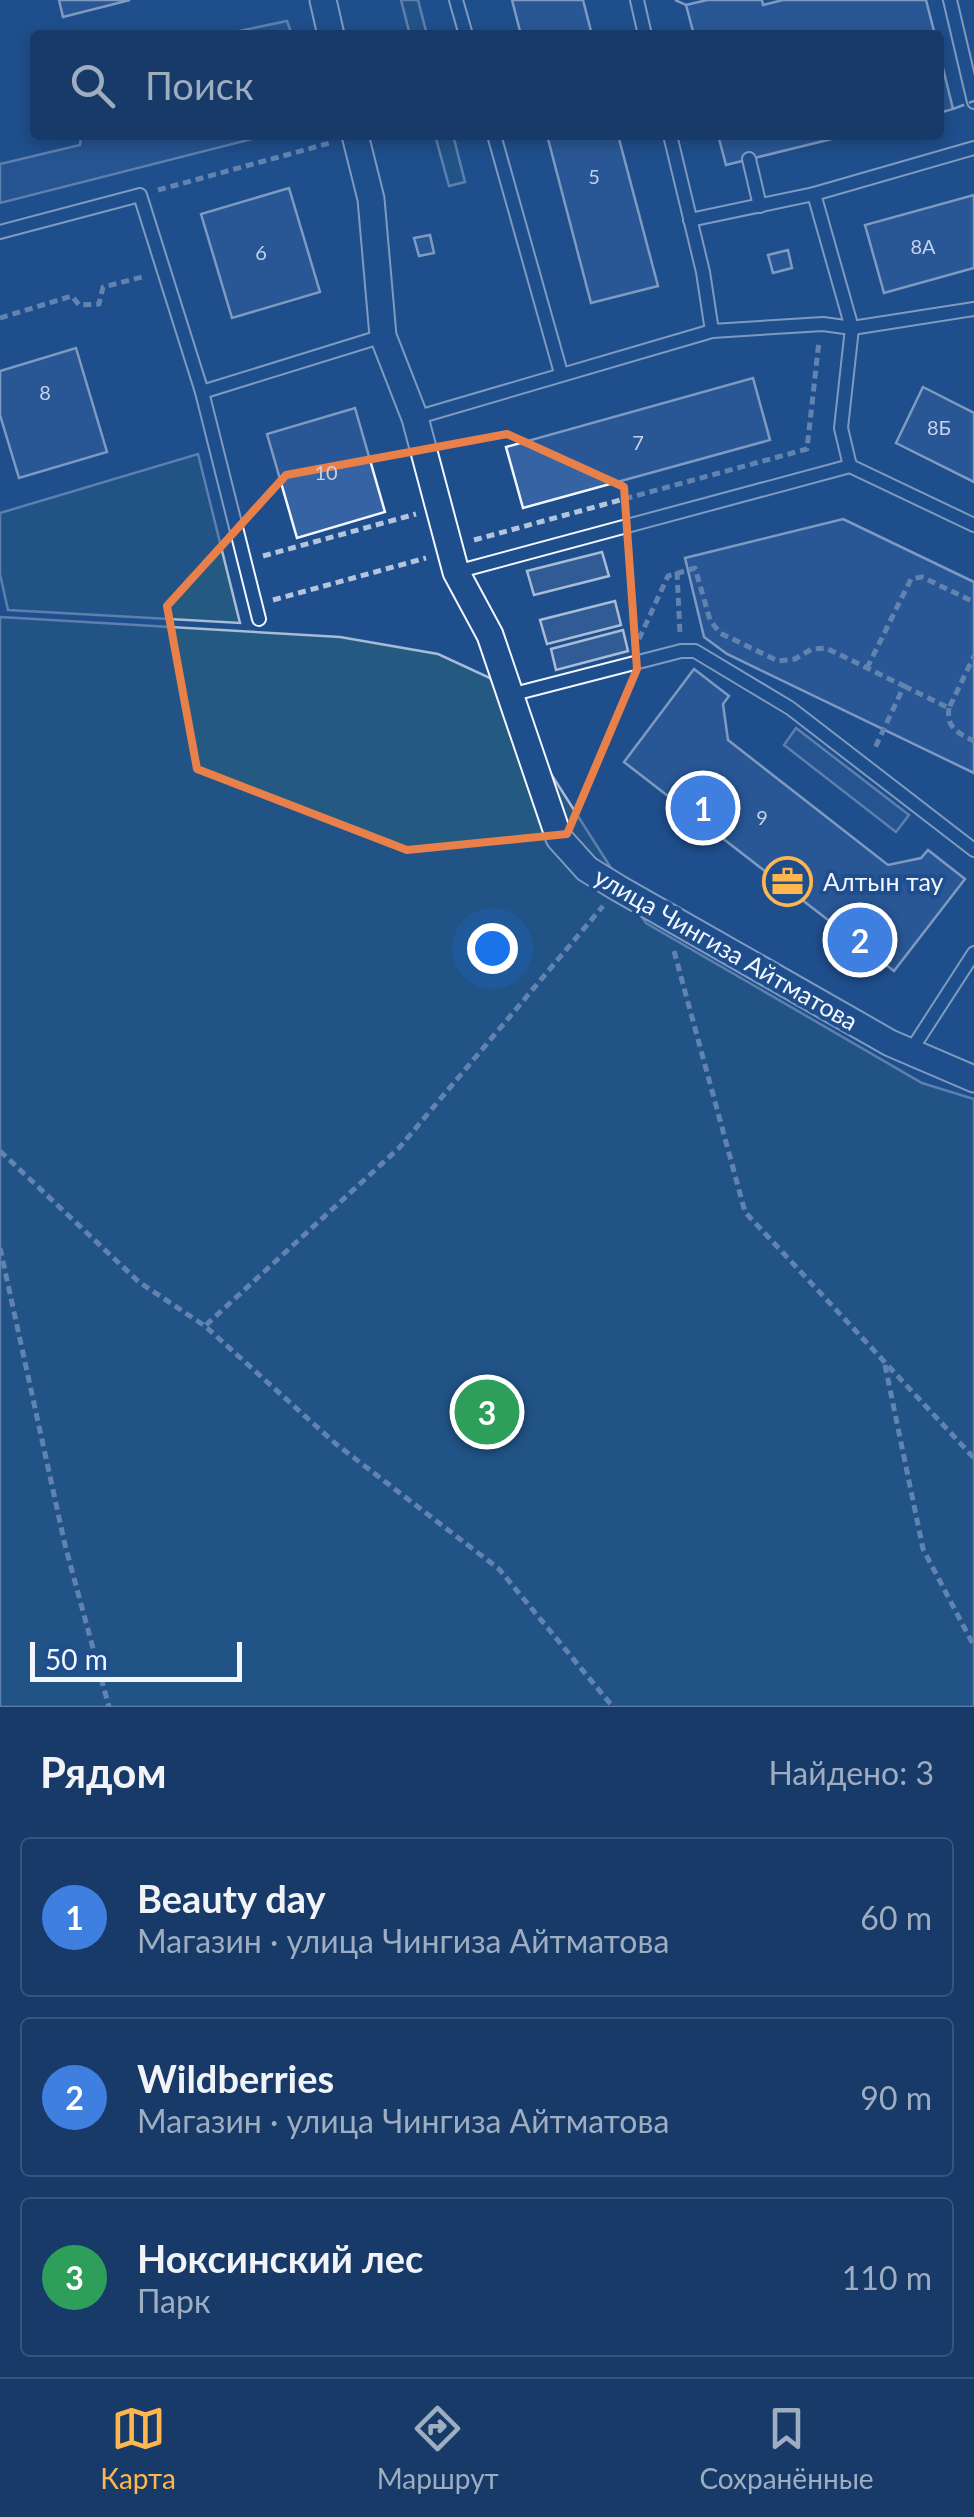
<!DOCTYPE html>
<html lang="ru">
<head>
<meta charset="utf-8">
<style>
  body { margin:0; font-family:Lato,sans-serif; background:#244571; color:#f1f3f6 }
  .scale { position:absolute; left:30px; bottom:25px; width:212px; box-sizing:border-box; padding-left:10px; border:5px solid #f2f6ff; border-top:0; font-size:28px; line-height:35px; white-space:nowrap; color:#f2f6ff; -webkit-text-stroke:8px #1f4e8c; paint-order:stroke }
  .you { position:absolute; left:492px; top:948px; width:35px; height:35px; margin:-25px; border:8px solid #fff; border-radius:50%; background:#1a73e8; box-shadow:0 0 0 15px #1a73e833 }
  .badge { display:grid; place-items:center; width:65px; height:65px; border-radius:50%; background:#ffb74d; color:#fff; font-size:32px; font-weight:700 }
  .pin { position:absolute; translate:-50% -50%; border:5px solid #fff; box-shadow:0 2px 10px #0006 }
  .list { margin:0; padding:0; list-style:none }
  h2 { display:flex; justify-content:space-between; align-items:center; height:130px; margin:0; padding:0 40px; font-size:42px }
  h2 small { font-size:32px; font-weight:400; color:#9eadc0 }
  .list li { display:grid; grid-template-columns:65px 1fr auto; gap:30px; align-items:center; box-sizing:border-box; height:160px; margin:0 20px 20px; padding:0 20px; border:2px solid #36547d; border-radius:10px }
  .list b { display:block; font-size:38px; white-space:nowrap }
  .list p { margin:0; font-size:32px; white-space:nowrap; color:#9eadc0 }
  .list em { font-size:32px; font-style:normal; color:#9eadc0 }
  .icon { flex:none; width:55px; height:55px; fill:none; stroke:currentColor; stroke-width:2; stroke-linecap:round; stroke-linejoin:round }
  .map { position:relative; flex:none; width:974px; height:1707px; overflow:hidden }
  .search { position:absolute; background:#173a69; box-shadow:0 5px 15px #0003; left:30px; right:30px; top:30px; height:110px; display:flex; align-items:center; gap:25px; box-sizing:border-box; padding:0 35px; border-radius:10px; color:#9eadc0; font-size:38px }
  .sheet { height:670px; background:#173a69 }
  nav { display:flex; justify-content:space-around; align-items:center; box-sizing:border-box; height:140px; border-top:2px solid #36547d; background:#173a69; font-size:28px; color:#9eadc0 }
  nav a { display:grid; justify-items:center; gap:5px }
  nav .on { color:#ffb74d }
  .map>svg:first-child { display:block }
  .green { fill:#245a82; stroke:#a8bbd7; stroke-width:2.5 }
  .parking { fill:#305b95; stroke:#a8bbd7; stroke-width:2.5 }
  .building { fill:#3563a3; stroke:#f2f6ff; stroke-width:2.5 }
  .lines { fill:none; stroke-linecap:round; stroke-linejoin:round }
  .service-casing { stroke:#f2f6ff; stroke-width:16 }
  .minor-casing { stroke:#f2f6ff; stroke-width:29 }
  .path { stroke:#b3c4dc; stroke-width:5; stroke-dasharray:8 5; stroke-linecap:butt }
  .service { stroke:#1f4e8c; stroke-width:12 }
  .minor { stroke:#1f4e8c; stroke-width:25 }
  .fence { stroke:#f2f6ff; stroke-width:2.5; stroke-dasharray:12 5; stroke-linecap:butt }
  .marked { fill:none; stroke:#ea8049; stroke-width:8; stroke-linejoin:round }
  .labels { text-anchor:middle; stroke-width:8; stroke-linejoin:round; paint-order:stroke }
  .number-label { font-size:20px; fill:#c3d1e8 }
  .poi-label { font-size:25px; fill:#f2f6ff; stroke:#1f4e8c; text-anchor:start }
  .street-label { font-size:25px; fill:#f2f6ff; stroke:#1f4e8c }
</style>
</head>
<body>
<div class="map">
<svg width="974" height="1707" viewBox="0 0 974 1707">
  <rect width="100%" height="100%" fill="#1f4e8c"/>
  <g class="green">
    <path d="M401 0H418L427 35H410Z"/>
    <path d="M435 135H453L465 182 449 186Z"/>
    <path d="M198 454 240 623 8 610 0 574V513Z"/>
    <path d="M0 617 340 637 438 654 490 678 646 923 922 1083 974 1099V1707H0Z"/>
  </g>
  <g class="parking">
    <path d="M287 21 292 35H220Z"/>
    <path d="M81 135H268L0 203V164L80 145Z"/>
    <path d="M602 552 609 576 534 595 527 571Z"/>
    <path d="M615 601 621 625 547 644 540 620Z"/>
    <path d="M623 630 628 651 556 670 551 649Z"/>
    <path d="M796 728 909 815 896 832 784 745Z"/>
  </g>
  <g class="building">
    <path d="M59 0H130L63 17Z"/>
    <path d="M512 0H583L592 35H521Z"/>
    <path d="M707 0H762L763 5 783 0H926L935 35H694L686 5Z"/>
    <path d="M939 52 953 109 939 113Z"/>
    <path d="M547 135H618L658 286 591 303Z"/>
    <path d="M718 135H848L726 165Z"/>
    <path d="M289 188 320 292 232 318 201 214Z"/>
    <path d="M974 195V268L884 293 865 225Z"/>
    <path d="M430 235 434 253 419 256 414 238Z"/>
    <path d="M788 250 792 268 773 273 768 255Z"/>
    <path d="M76 348 107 452 19 478 0 415V371Z"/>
    <path d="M753 378 770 440 523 508 506 447Z"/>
    <path d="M923 387 974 413V482L896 443Z"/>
    <path d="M355 408 385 512 297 538 267 434Z"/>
    <path d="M843 519 974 582V773L727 654 704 637 685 558Z"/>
    <path d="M694 669 729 696 723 704 728 740 888 865 921 858 928 850 965 879 894 971 624 762Z"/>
  </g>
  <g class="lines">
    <defs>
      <g id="service">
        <path d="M456 0 466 35"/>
        <path d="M637 0 645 35"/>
        <path d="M950 0 974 102"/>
        <path d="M494 135 561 373"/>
        <path d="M974 148 814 194 852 328 974 309"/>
        <path d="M749 159 760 206"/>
        <path d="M690 220 814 194"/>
        <path d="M0 232 140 195 202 392 259 619"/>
        <path d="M712 331 823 324 852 328 841 428 850 466"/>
        <path d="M202 392 383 336"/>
        <path d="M415 418 712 331 703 272 670 135"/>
        <path d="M456 572 850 466 974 525"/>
        <path d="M510 695 681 651H695L790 708 974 850"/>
        <path d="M910 1052 974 953"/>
      </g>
      <g id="minor">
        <path d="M323 0 331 35"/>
        <path d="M355 135 371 199 383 336 415 418 456 572 490 635 559 838 587 869 618 888 890 1043 974 1079"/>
      </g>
    </defs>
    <use href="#service" class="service-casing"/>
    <use href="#minor" class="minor-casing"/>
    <g class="path">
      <path d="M158 190 330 143"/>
      <path d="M0 318 72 296 79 305 99 304 103 287 146 276"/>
      <path d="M474 540 807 449 819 341"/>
      <path d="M263 556 416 514"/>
      <path d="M677 572 680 634"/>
      <path d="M273 600 426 558"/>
      <path d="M639 639 668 576 695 568 710 620 720 633 778 661 795 659 812 649 826 648 904 686 874 750"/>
      <path d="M867 668 911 579 922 577 974 602"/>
      <path d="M904 686 949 708 974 656"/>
      <path d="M949 708C946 728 958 733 974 741"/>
      <path d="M674 951 745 1212 974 1458"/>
      <path d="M0 1151 139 1282 205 1326 336 1444 499 1569 613 1707"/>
      <path d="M0 1248 65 1545 109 1707"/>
      <path d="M206 1325 399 1148 603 906"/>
      <path d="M885 1365 923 1549 974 1646"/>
    </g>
    <use href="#service" class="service"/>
    <use href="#minor" class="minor"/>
    <g class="fence">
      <path d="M675 0 686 5"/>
      <path d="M953 109 974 101"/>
    </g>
  </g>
  <path d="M0 0H974V1707H0ZM507 434 624 487 637 669 567 834 407 850 197 769 167 606 286 475Z" fill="#1f4e8c" fill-opacity=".55" fill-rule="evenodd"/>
  <path class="marked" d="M507 434 624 487 637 669 567 834 407 850 197 769 167 606 286 475Z"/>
  <defs>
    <symbol id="office-ring" viewBox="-11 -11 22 22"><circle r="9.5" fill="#1f4e8c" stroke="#ffb74d" stroke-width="1.5"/><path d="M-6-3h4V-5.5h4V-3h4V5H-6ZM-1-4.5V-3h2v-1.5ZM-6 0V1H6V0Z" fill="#ffb74d"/></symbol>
  </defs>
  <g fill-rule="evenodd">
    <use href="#office-ring" x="760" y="854" width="55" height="55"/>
  </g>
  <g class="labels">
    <g class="number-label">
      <text x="594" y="184">5</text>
      <text x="923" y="254">8А</text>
      <text x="261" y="260">6</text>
      <text x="45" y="400">8</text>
      <text x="939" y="435">8Б</text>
      <text x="638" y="450">7</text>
      <text x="326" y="480">10</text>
      <text x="762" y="825">9</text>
    </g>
    <g class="poi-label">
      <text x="823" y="891">Алтын тау</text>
    </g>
    <g class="street-label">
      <text transform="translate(726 949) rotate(30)" y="9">улица Чингиза Айтматова</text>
    </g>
  </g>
</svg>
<div class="scale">50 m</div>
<div class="you"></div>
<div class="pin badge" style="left:703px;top:808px;background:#3f7fe0">1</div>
<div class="pin badge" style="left:860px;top:940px;background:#3f7fe0">2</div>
<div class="pin badge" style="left:487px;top:1412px;background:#2e9e5b">3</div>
<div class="search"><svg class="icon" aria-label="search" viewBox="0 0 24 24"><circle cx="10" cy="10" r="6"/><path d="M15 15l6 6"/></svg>Поиск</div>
</div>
<section class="sheet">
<h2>Рядом<small>Найдено: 3</small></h2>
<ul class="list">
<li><span class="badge" style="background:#3f7fe0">1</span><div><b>Beauty day</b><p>Магазин · улица Чингиза Айтматова</p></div><em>60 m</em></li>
<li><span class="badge" style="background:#3f7fe0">2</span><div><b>Wildberries</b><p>Магазин · улица Чингиза Айтматова</p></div><em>90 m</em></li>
<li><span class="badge" style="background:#2e9e5b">3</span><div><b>Ноксинский лес</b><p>Парк</p></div><em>110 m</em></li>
</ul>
</section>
<nav>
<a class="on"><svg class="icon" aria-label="map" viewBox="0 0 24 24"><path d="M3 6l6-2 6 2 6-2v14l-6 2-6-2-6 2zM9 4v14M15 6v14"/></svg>Карта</a>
<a><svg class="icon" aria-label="directions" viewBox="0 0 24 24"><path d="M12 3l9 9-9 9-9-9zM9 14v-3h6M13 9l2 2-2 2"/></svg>Маршрут</a>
<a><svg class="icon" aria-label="saved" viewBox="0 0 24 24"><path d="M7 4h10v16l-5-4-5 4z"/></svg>Сохранённые</a>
</nav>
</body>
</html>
